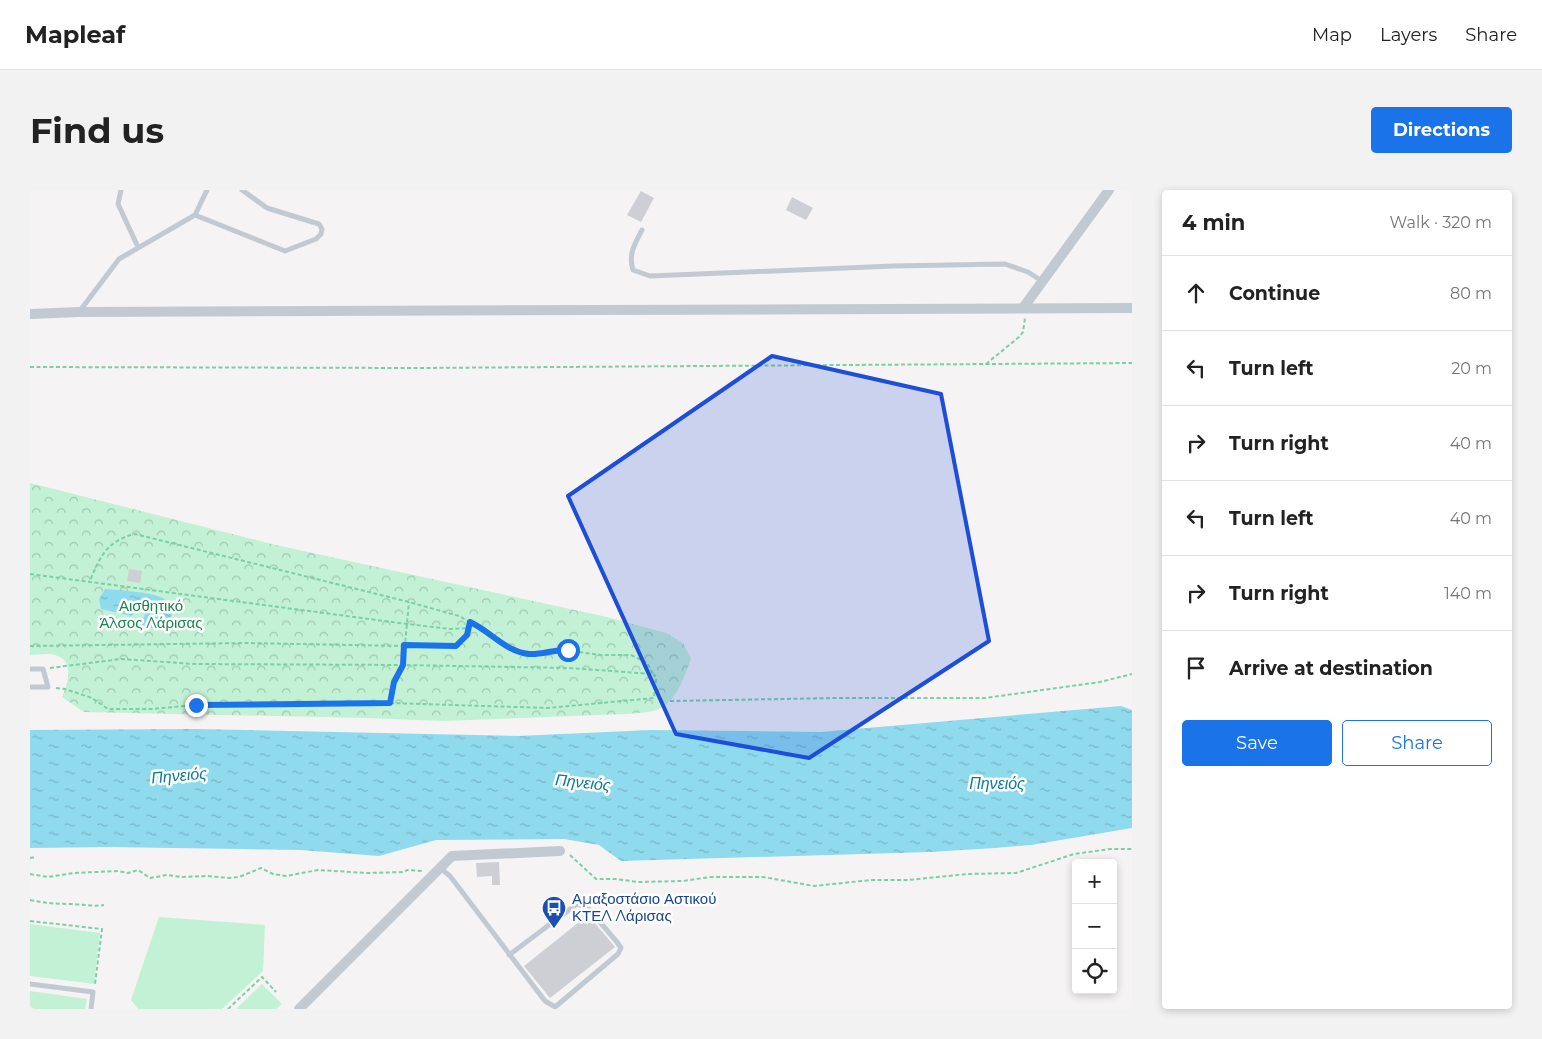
<!DOCTYPE html>
<html lang="en">
<head>
<meta charset="utf-8">
<style>
  body { margin:0; font-family:Montserrat,sans-serif; background:#f2f2f2; color:#222 }
  .controls { position:absolute; right:15px; bottom:15px; display:grid; overflow:hidden; border-radius:5px; box-shadow:0 2px 8px #0003 }
  .controls button { width:45px; height:45px; display:grid; place-items:center; padding:0; border:0; border-bottom:1px solid #e0e0e0; background:#fff; color:#222; font:25px sans-serif }
  .stop { position:absolute; width:15px; height:15px; margin:-11px; border:4px solid #1a73e8; border-radius:50%; background:#fff }
  .stop.end { background:#1a73e8; border-color:#fff; box-shadow:0 1px 5px #0008 }
  .list { margin:0; padding:0; list-style:none }
  h2 { display:flex; justify-content:space-between; align-items:center; height:65px; margin:0; padding:0 20px; font-size:21px }
  h2 small { font-size:16px; font-weight:400; color:#767676 }
  .list li { display:grid; grid-template-columns:32px 1fr auto; gap:15px; align-items:center; box-sizing:border-box; height:75px; padding:0 20px; border-top:1px solid #e0e0e0 }
  .list b { display:block; font-size:19px; white-space:nowrap }
  .list em { font-size:16px; font-style:normal; color:#767676 }
  .actions { display:flex; gap:10px; padding:15px 20px }
  .actions a { flex:1; padding:11px 0; border:1px solid #1a73e8; border-radius:5px; text-align:center; font-size:18px; color:#1a73e8 }
  .actions .main { background:#1a73e8; color:#fff }
  .icon { flex:none; width:28px; height:28px; fill:none; stroke:currentColor; stroke-width:2; stroke-linecap:round; stroke-linejoin:round }
  .map { position:relative; flex:none; width:1102px; height:819px; overflow:hidden; border-radius:5px }
  header { display:flex; align-items:center; gap:30px; box-sizing:border-box; height:70px; padding:0 25px; background:#fff; border-bottom:1px solid #e0e0e0 }
  header strong { font-size:24px }
  nav { display:flex; gap:28px; margin-inline-start:auto; font-size:18px }
  .intro { display:flex; align-items:center; justify-content:space-between; box-sizing:border-box; height:120px; padding:0 30px }
  h1 { margin:0; font-size:35px }
  .button { padding:12px 22px; border-radius:5px; background:#1a73e8; color:#fff; font-size:18px; font-weight:700 }
  main { display:flex; gap:30px; padding:0 30px }
  aside { flex:1; background:#fff; border-radius:5px; box-shadow:0 2px 8px #0003 }
  .map>svg:first-child { display:block }
  .park { fill:url(#park-crowns) }
  .garden { fill:#c3f1d5 }
  .water { fill:url(#water-ripples) }
  .building { fill:#cdcfd5 }
  .lines { fill:none; stroke-linecap:round; stroke-linejoin:round }
  .path { stroke:#7ad0a6; stroke-width:2; stroke-dasharray:4 2.5; stroke-linecap:butt }
  .lane { stroke:#c1cad2; stroke-width:5 }
  .street { stroke:#c1cad2; stroke-width:10 }
  .route { stroke:#1a73e8; stroke-width:6 }
  .marked { fill:#1d4ed8; fill-opacity:0.2; stroke:#1d4ed8; stroke-width:4; stroke-linejoin:round }
  .labels { text-anchor:middle; stroke-width:5; stroke-linejoin:round; paint-order:stroke }
  .park-label { font-size:15px; fill:#17864f; stroke:#fff }
  .transit-label { font-size:15px; fill:#164399; stroke:#fff; text-anchor:start }
  .water-label { font-size:16px; font-style:italic; fill:#0c7c9b; stroke:#fff }
</style>
</head>
<body>
<header>
<strong>Mapleaf</strong>
<nav><a>Map</a><a>Layers</a><a>Share</a></nav>
</header>
<div class="intro"><h1>Find us</h1><a class="button">Directions</a></div>
<main>
<div class="map">
<svg width="1102" height="819" viewBox="0 0 1102 819">
  <defs>
    <pattern id="park-crowns" width="20" height="18" patternUnits="userSpaceOnUse" patternTransform="scale(1.25)"><rect width="20" height="18" fill="#c3f1d5"/><path d="M2 6a3 3 0 1 1 6 0M12 15a3 3 0 1 1 6 0" fill="none" stroke="#a0c6b0"/></pattern>
    <pattern id="water-ripples" width="26" height="14" patternUnits="userSpaceOnUse" patternTransform="scale(1.25)"><rect width="26" height="14" fill="#90daee"/><path d="M2 4q2-2 4 0t4 0M15 11q2-2 4 0t4 0" fill="none" stroke="#78b4c4"/></pattern>
  </defs>
  <rect width="100%" height="100%" fill="#f5f3f3"/>
  <path class="park" d="M0 293 246 355 577 427 636 443 653 453 661 469C653 489 646 515 623 521 614 523 604 523 595 524L413 531 336 528 54 522 32 507C38 494 45 470 25 465 18 463 7 465 0 465Z"/>
  <g class="garden">
    <path d="M129 727 235 735 233 781 192 819H108L101 810Z"/>
    <path d="M0 734 70 743 64 794 0 786Z"/>
    <path d="M232 794 252 814 246 819H206Z"/>
    <path d="M0 801 57 809 55 819H0Z"/>
  </g>
  <g class="water">
    <path d="M75 399C87 400 123 402 132 408 155 424 132 450 107 432V428H114L115 422 104 421 102 426 71 419 69 409Z"/>
    <path d="M1091 516 1102 520V638L1001 655 965 658 900 662 591 671 569 655 534 649 406 650 349 666 271 660 79 657 0 658V540L166 539 488 546 621 540 791 542Z"/>
  </g>
  <g class="building">
    <path d="M611 1 624 8 611 32 597 25Z"/>
    <path d="M762 7 783 18 776 30 756 20Z"/>
    <path d="M99 379 112 381 110 393 97 391Z"/>
    <path d="M469 672 470 695H462V686L447 687 446 673Z"/>
    <path d="M558 725 585 757 520 808 494 776Z"/>
  </g>
  <g class="lines">
    <g class="path">
      <path d="M956 174 989 147 993 142 995 128"/>
      <path d="M0 177 387 178 1102 173"/>
      <path d="M0 384 377 434 420 439 439 438"/>
      <path d="M0 456 216 453 426 457C433 449 439 444 440 432L429 426 379 412 105 344C77 351 70 366 60 391"/>
      <path d="M20 478 91 469 165 474 373 475 539 478 623 484 617 473 601 465H570L529 459 499 464 481 459 449 436 440 432"/>
      <path d="M26 498 35 499 62 508 78 519H122L166 515 360 513 364 492 373 475 379 412"/>
      <path d="M640 511 807 508H955L1070 492 1102 484"/>
      <path d="M360 513 518 518 624 508 626 489 624 484"/>
      <path d="M540 665 566 689H586L608 692 653 691 680 687H733L784 696 841 690H878L938 684 986 683 1044 664 1080 659H1102"/>
      <path d="M0 668 6 667"/>
      <path d="M0 684 18 687 44 683 88 681 98 683 108 680 120 688 137 685 151 687 177 686 199 688 209 687 231 678 243 684 256 686 288 680 337 683 374 682 377 680 393 681"/>
      <path d="M0 710C14 713 26 714 41 714 52 714 62 717 74 715"/>
      <path d="M0 731 72 739 65 794"/>
      <path d="M198 819 232 787 246 802"/>
    </g>
    <g class="lane">
      <path d="M91 0 88 14 108 57"/>
      <path d="M165 25 255 61 286 49 291 44 292 39 289 34 237 18 212 0"/>
      <path d="M612 40C605 53 598 65 603 80L620 86 863 76 975 74 998 82 1012 91"/>
      <path d="M49 122 89 69 165 25 177 0"/>
      <path d="M0 479H13L18 497H0"/>
      <path d="M410 678 420 686 515 811 525 817 588 764 591 758 587 752 557 717 547 714 479 765"/>
      <path d="M0 794 63 802 61 819"/>
    </g>
    <g class="street">
      <path d="M993 118 1079 0"/>
      <path d="M0 124 49 122 1102 118"/>
      <path d="M269 819 422 666 530 661"/>
    </g>
  </g>
  <g class="lines">
    <path class="route" d="M166 515 360 513 364 492 373 475 374 455 426 456 437 445 440 432C460 441 476 462 499 464 512 465 525 459 538 460"/>
  </g>
  <path class="marked" d="M742 166 911 204 959 451 779 568 646 544 538 306Z"/>
  <defs>
    <symbol id="bus-pin" viewBox="-11 -11 22 30"><path d="M0 17L-7.5 6A9.5 9.5 0 1 1 7.5 6Z" fill="#1a4fb4" stroke="#fff"/><path d="M-5-6H5V4H4V6H2V4H-2V6H-4V4H-5ZM-3.5-4V0h7V-4ZM-3.5 1.2v1.5H-2V1.2ZM2 1.2v1.5H3.5V1.2Z" fill="#fff"/></symbol>
  </defs>
  <g fill-rule="evenodd">
    <use href="#bus-pin" x="510" y="704" width="28" height="38"/>
  </g>
  <g class="labels">
    <g class="park-label">
      <text x="121" y="421">Αισθητικό<tspan x="121" dy="17">Άλσος Λάρισας</tspan></text>
    </g>
    <g class="transit-label">
      <text x="542" y="714">Αμαξοστάσιο Αστικού<tspan x="542" dy="17">ΚΤΕΛ Λάρισας</tspan></text>
    </g>
    <g class="water-label">
      <text transform="translate(149 585) rotate(-5)" y="6">Πηνειός</text>
      <text transform="translate(553 592) rotate(6)" y="6">Πηνειός</text>
      <text x="967" y="599">Πηνειός</text>
    </g>
  </g>
</svg>
<div class="controls">
<button>+</button>
<button>−</button>
<button><svg class="icon" aria-label="locate" viewBox="0 0 24 24"><circle cx="12" cy="12" r="6"/><path d="M12 2v4M12 18v4M2 12h4M18 12h4"/></svg></button>
</div>
<div class="stop" style="left:538px;top:460px"></div>
<div class="stop end" style="left:166px;top:515px"></div>
</div>
<aside>
<h2>4 min<small>Walk · 320 m</small></h2>
<ul class="list">
<li><svg class="icon" aria-label="ahead" viewBox="0 0 24 24"><path d="M12 20V5M6 11l6-6 6 6"/></svg><div><b>Continue</b></div><em>80 m</em></li>
<li><svg class="icon" aria-label="left" viewBox="0 0 24 24"><path d="M17 20v-9H6M10 6l-5 5 5 5"/></svg><div><b>Turn left</b></div><em>20 m</em></li>
<li><svg class="icon" aria-label="right" viewBox="0 0 24 24"><path d="M7 20v-9h11M14 6l5 5-5 5"/></svg><div><b>Turn right</b></div><em>40 m</em></li>
<li><svg class="icon" aria-label="left" viewBox="0 0 24 24"><path d="M17 20v-9H6M10 6l-5 5 5 5"/></svg><div><b>Turn left</b></div><em>40 m</em></li>
<li><svg class="icon" aria-label="right" viewBox="0 0 24 24"><path d="M7 20v-9h11M14 6l5 5-5 5"/></svg><div><b>Turn right</b></div><em>140 m</em></li>
<li><svg class="icon" aria-label="arrive" viewBox="0 0 24 24"><path d="M6 21V4h12l-3 4 3 4H6"/></svg><div><b>Arrive at destination</b></div></li>
</ul>
<div class="actions"><a class="main">Save</a><a>Share</a></div>
</aside>
</main>
</body>
</html>
